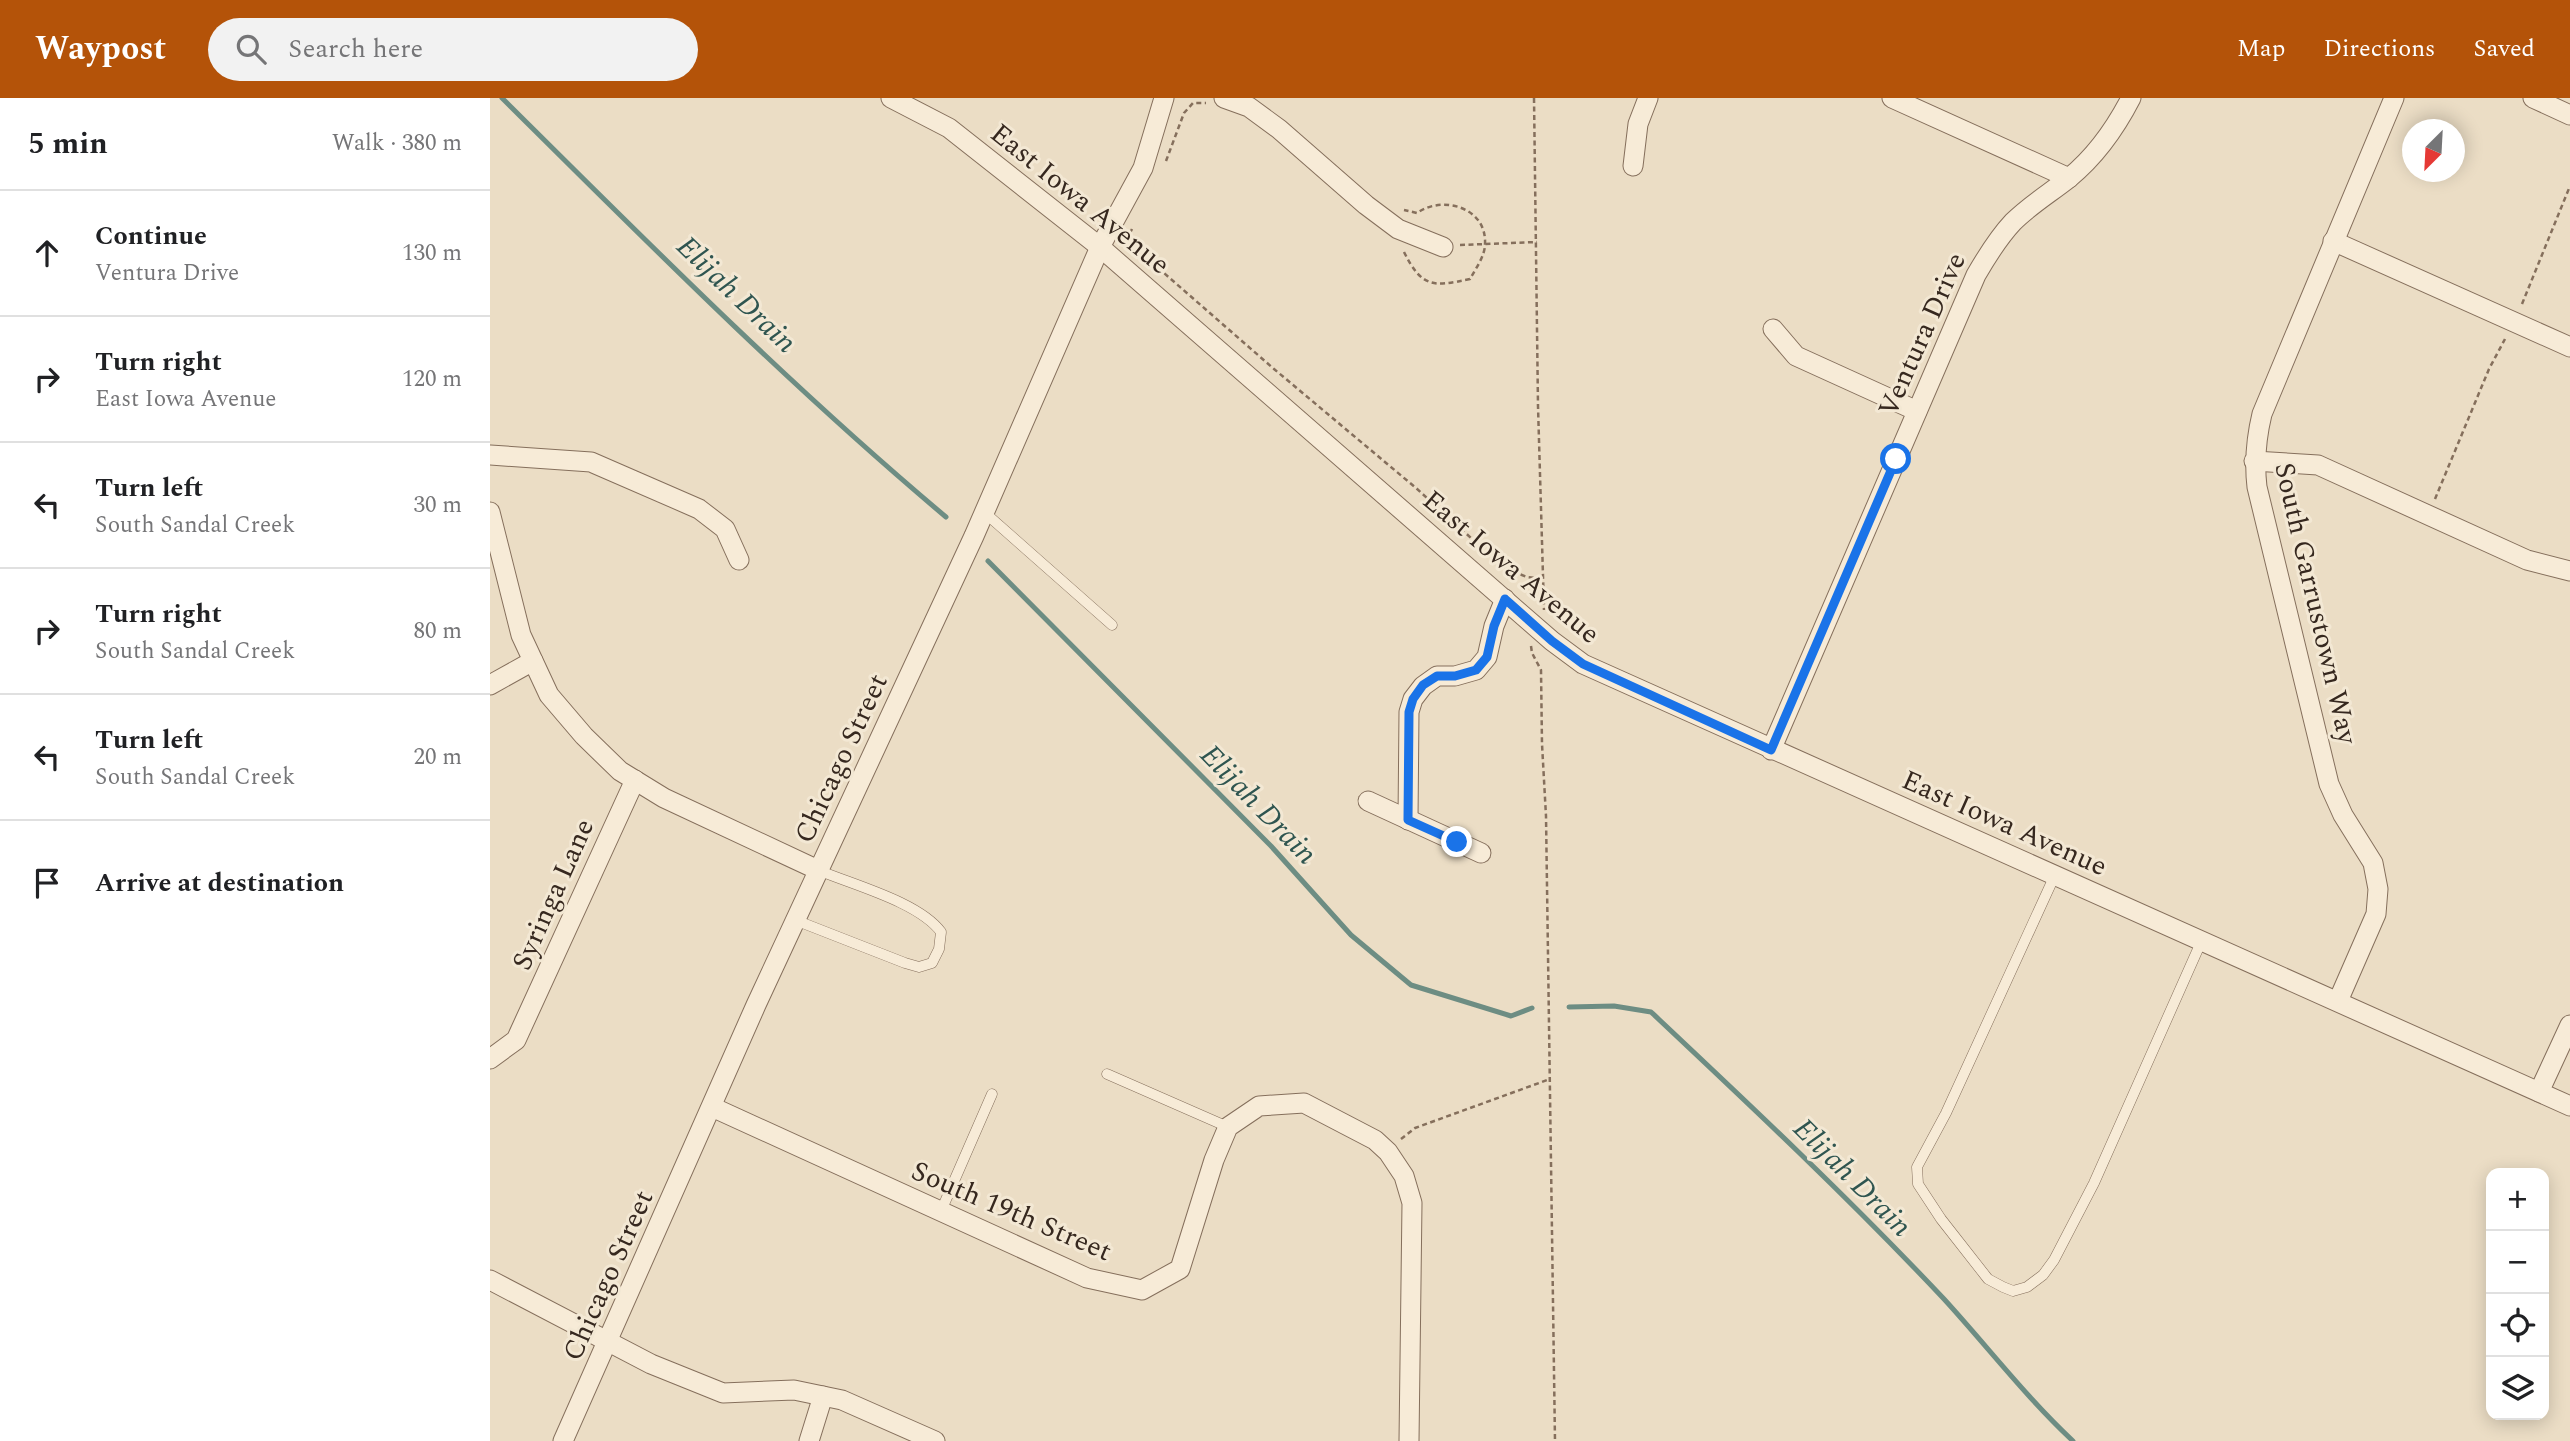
<!DOCTYPE html>
<html lang="en">
<head>
<meta charset="utf-8">
<style>
  body { margin:0; font-family:Spectral,serif; background:#f2f2f2; color:#202124 }
  .controls { position:absolute; right:21px; bottom:21px; display:grid; overflow:hidden; border-radius:14px; box-shadow:0 4px 18px #0003 }
  .controls button { width:63px; height:63px; display:grid; place-items:center; padding:0; border:0; border-bottom:2px solid #e0e0e0; background:#fff; color:#202124; font:35px sans-serif }
  .compass { position:absolute; left:1912px; top:21px; width:63px; height:63px; border-radius:50%; background:#fff; box-shadow:0 4px 18px #0003; rotate:204deg }
  .stop { position:absolute; width:21px; height:21px; margin:-16px; border:5px solid #1a73e8; border-radius:50%; background:#fff }
  .stop.end { background:#1a73e8; border-color:#fff; box-shadow:0 2px 7px #0008 }
  .list { margin:0; padding:0; list-style:none }
  h2 { display:flex; justify-content:space-between; align-items:center; height:91px; margin:0; padding:0 28px; font-size:30px }
  h2 small { font-size:23px; font-weight:400; color:#757577 }
  .list li { display:grid; grid-template-columns:46px 1fr auto; gap:21px; align-items:center; box-sizing:border-box; height:126px; padding:0 28px; border-top:2px solid #e0e0e0 }
  .list b { display:block; font-size:26px; white-space:nowrap }
  .list p { margin:0; font-size:23px; white-space:nowrap; color:#757577 }
  .list em { font-size:23px; font-style:normal; color:#757577 }
  .icon { flex:none; width:38px; height:38px; fill:none; stroke:currentColor; stroke-width:2; stroke-linecap:round; stroke-linejoin:round }
  .map { position:relative; flex:none; width:2080px; height:1343px; overflow:hidden }
  header { display:flex; align-items:center; gap:42px; box-sizing:border-box; height:98px; padding:0 35px; background:#b45309; color:#fff }
  header strong { font-size:33px }
  nav { display:flex; gap:38px; margin-inline-start:auto; font-size:24px }
  .search { width:490px; height:63px; background:#f2f2f2; display:flex; align-items:center; gap:18px; box-sizing:border-box; padding:0 24px; border-radius:38px; color:#757577; font-size:26px }
  main { display:flex }
  aside { flex:1; background:#fff }
  .map>svg:first-child { display:block }
  .lines { fill:none; stroke-linecap:round; stroke-linejoin:round }
  .stream { stroke:#6d8d83; stroke-width:5 }
  .service-casing { stroke:#856f5c; stroke-width:11 }
  .minor-casing { stroke:#856f5c; stroke-width:21 }
  .path { stroke:#856f5c; stroke-width:2.5; stroke-dasharray:5 3.5; stroke-linecap:butt }
  .service { stroke:#f7ebd7; stroke-width:10 }
  .minor { stroke:#f7ebd7; stroke-width:19 }
  .route { stroke:#1a73e8; stroke-width:9 }
  .labels { text-anchor:middle; stroke-width:6; stroke-linejoin:round; paint-order:stroke }
  .street-label { font-size:28px; fill:#36281f; stroke:#f3e8d4 }
  .water-label { font-size:30px; font-style:italic; fill:#2f5550; stroke:#f3e8d4 }
</style>
</head>
<body>
<header>
<strong>Waypost</strong>
<div class="search"><svg class="icon" aria-label="search" viewBox="0 0 24 24"><circle cx="10" cy="10" r="6"/><path d="M15 15l6 6"/></svg>Search here</div>
<nav><a>Map</a><a>Directions</a><a>Saved</a></nav>
</header>
<main>
<aside>
<h2>5 min<small>Walk · 380 m</small></h2>
<ul class="list">
<li><svg class="icon" aria-label="ahead" viewBox="0 0 24 24"><path d="M12 20V5M6 11l6-6 6 6"/></svg><div><b>Continue</b><p>Ventura Drive</p></div><em>130 m</em></li>
<li><svg class="icon" aria-label="right" viewBox="0 0 24 24"><path d="M7 20v-9h11M14 6l5 5-5 5"/></svg><div><b>Turn right</b><p>East Iowa Avenue</p></div><em>120 m</em></li>
<li><svg class="icon" aria-label="left" viewBox="0 0 24 24"><path d="M17 20v-9H6M10 6l-5 5 5 5"/></svg><div><b>Turn left</b><p>South Sandal Creek</p></div><em>30 m</em></li>
<li><svg class="icon" aria-label="right" viewBox="0 0 24 24"><path d="M7 20v-9h11M14 6l5 5-5 5"/></svg><div><b>Turn right</b><p>South Sandal Creek</p></div><em>80 m</em></li>
<li><svg class="icon" aria-label="left" viewBox="0 0 24 24"><path d="M17 20v-9H6M10 6l-5 5 5 5"/></svg><div><b>Turn left</b><p>South Sandal Creek</p></div><em>20 m</em></li>
<li><svg class="icon" aria-label="arrive" viewBox="0 0 24 24"><path d="M6 21V4h12l-3 4 3 4H6"/></svg><div><b>Arrive at destination</b></div></li>
</ul>
</aside>
<div class="map">
<svg width="2080" height="1343" viewBox="0 0 2080 1343">
  <rect width="100%" height="100%" fill="#ebddc5"/>
  <g class="lines">
    <g class="stream">
      <path d="M12 0C156 143 300 288 456 419"/>
      <path d="M498 463 781 748 861 837 921 887 1021 918 1042 910"/>
      <path d="M1079 909 1124 908 1161 914C1261 1008 1360 1101 1454 1201 1497 1248 1536 1299 1583 1343"/>
    </g>
    <defs>
      <g id="service">
        <path d="M494 414 622 527"/>
        <path d="M1565 777 1456 1015 1427 1069 1428 1086 1451 1121 1498 1181 1513 1189 1523 1193 1537 1189 1553 1177 1564 1162 1604 1085 1712 842"/>
        <path d="M305 822 415 865 429 869 442 865 449 851 451 834C429 804 363 787 328 772"/>
        <path d="M617 976 738 1029"/>
        <path d="M451 1113 502 996"/>
      </g>
      <g id="minor">
        <path d="M401 0 459 30 610 149 1062 543 1093 566 2080 1008"/>
        <path d="M734 0 759 9 789 31 876 107 908 131 953 149"/>
        <path d="M1402 0 1579 80"/>
        <path d="M2043 0 2080 17"/>
        <path d="M1143 68 1148 26 1158 0"/>
        <path d="M1843 143 2080 249"/>
        <path d="M1283 231 1306 258 1427 313"/>
        <path d="M0 357 101 364 209 411 235 431 249 462"/>
        <path d="M1764 363 1828 367 2037 462 2080 473"/>
        <path d="M0 414 31 537 59 597 94 638 130 673 174 700 328 772"/>
        <path d="M0 587 43 563"/>
        <path d="M1281 652 1486 177C1497 158 1508 140 1523 124 1540 107 1560 95 1579 80 1606 58 1625 31 1641 0"/>
        <path d="M878 703 991 755"/>
        <path d="M918 722 919 614 923 601 933 588 947 578H965L986 572 997 559 1004 528 1015 501"/>
        <path d="M1848 903 1886 816 1888 791 1883 765 1853 717 1839 686 1767 389C1764 363 1766 341 1772 316L1904 0"/>
        <path d="M0 961 26 942 145 682"/>
        <path d="M2049 994 2080 927"/>
        <path d="M222 1009 597 1180 652 1192 690 1171 724 1062 738 1029 769 1008 814 1005 885 1042 898 1054 914 1078 922 1105 919 1343"/>
        <path d="M0 1182 161 1266 233 1295 304 1292 352 1302 445 1343"/>
        <path d="M73 1343 266 907 484 438 610 149 653 70 674 0"/>
        <path d="M319 1343 333 1298"/>
      </g>
    </defs>
    <use href="#service" class="service-casing"/>
    <use href="#minor" class="minor-casing"/>
    <g class="path">
      <path d="M1044 0 1048 308 1054 512"/>
      <path d="M676 63 694 15 703 5H716"/>
      <path d="M642 131 640 135 643 148 784 271 926 390 1014 470 1037 479 1053 481"/>
      <path d="M970 147 1047 144"/>
      <path d="M914 154C932 190 943 189 980 181 986 170 995 158 995 146 997 109 952 97 927 115L914 112"/>
      <path d="M2032 206 2080 88"/>
      <path d="M1945 401 1999 271 2015 241"/>
      <path d="M1041 548 1042 555 1051 572 1052 646 1056 718 1065 1343"/>
      <path d="M911 1041 925 1030 1060 981"/>
    </g>
    <use href="#service" class="service"/>
    <use href="#minor" class="minor"/>
  </g>
  <g class="lines">
    <path class="route" d="M967 744 918 722 919 614 923 601 933 587 947 578H965L986 572 997 559 1004 528 1015 501 1062 543 1093 566 1281 652 1406 361"/>
  </g>
  <g class="labels">
    <g class="street-label">
      <text transform="translate(591 100) rotate(39)" y="10">East Iowa Avenue</text>
      <text transform="translate(1431 236) rotate(-66)" y="10">Ventura Drive</text>
      <text transform="translate(1022 468) rotate(40)" y="10">East Iowa Avenue</text>
      <text transform="translate(1827 505) rotate(77)" y="10">South Garrustown Way</text>
      <text transform="translate(350 660) rotate(-65)" y="10">Chicago Street</text>
      <text transform="translate(1515 724) rotate(24)" y="10">East Iowa Avenue</text>
      <text transform="translate(62 796) rotate(-66)" y="10">Syringa Lane</text>
      <text transform="translate(522 1112) rotate(23)" y="10">South 19th Street</text>
      <text transform="translate(117 1177) rotate(-66)" y="10">Chicago Street</text>
    </g>
    <g class="water-label">
      <text transform="translate(247 196) rotate(44)" y="10">Elijah Drain</text>
      <text transform="translate(769 706) rotate(46)" y="10">Elijah Drain</text>
      <text transform="translate(1363 1079) rotate(45)" y="10">Elijah Drain</text>
    </g>
  </g>
</svg>
<div class="controls">
<button>+</button>
<button>−</button>
<button><svg class="icon" aria-label="locate" viewBox="0 0 24 24"><circle cx="12" cy="12" r="6"/><path d="M12 2v4M12 18v4M2 12h4M18 12h4"/></svg></button>
<button><svg class="icon" aria-label="layers" viewBox="0 0 24 24"><path d="M12 4l9 5-9 5-9-5zM3 14l9 5 9-5"/></svg></button>
</div>
<svg class="compass" viewBox="-18 -18 36 36"><path d="M0-13l5 13h-10z" fill="#e53935"/><path d="M0 13l5-13h-10z" fill="#757577"/></svg>
<div class="stop" style="left:1406px;top:361px"></div>
<div class="stop end" style="left:967px;top:744px"></div>
</div>
</main>
</body>
</html>
